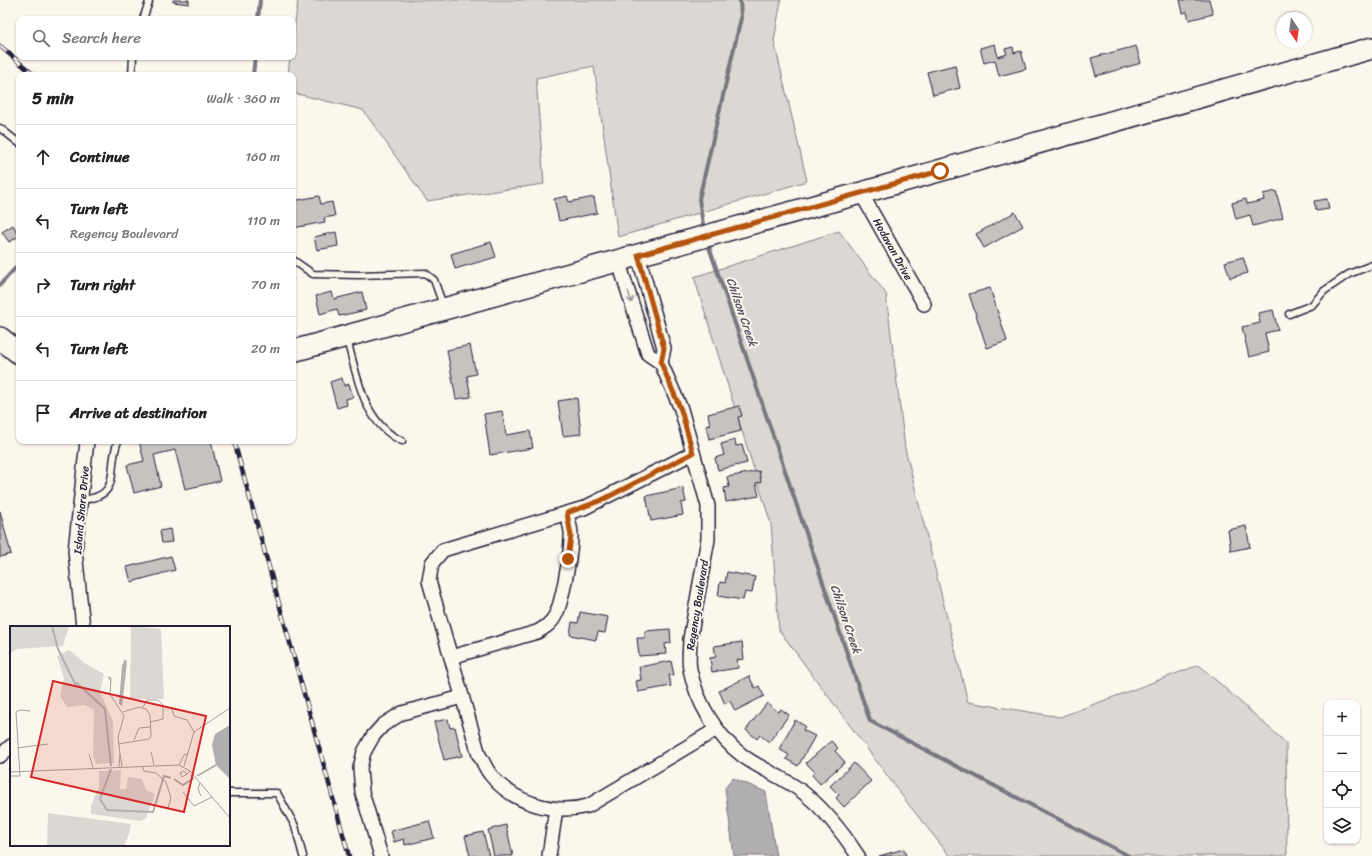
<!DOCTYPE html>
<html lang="en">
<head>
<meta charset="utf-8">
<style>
  body { margin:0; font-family:Sriracha,sans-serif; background:#f6f6f6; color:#222 }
  .controls { position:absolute; right:12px; bottom:12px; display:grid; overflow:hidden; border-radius:8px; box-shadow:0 1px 3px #0004 }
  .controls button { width:36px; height:36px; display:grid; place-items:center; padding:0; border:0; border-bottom:1px solid #e0e0e0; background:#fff; color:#222; font:20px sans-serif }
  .compass { position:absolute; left:1276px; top:12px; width:36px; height:36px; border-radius:50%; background:#fff; box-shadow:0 1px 3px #0004; rotate:167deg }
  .stop { position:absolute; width:12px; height:12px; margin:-9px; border:3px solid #b45309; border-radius:50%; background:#fff }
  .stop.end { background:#b45309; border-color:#fff; box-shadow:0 1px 4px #0008 }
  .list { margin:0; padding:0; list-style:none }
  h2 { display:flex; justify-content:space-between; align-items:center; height:52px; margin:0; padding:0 16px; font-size:17px }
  h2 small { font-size:13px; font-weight:400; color:#767676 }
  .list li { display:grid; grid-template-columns:26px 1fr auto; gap:12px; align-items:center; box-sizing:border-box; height:64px; padding:0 16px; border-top:1px solid #e0e0e0 }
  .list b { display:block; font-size:15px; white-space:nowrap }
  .list p { margin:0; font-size:13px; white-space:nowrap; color:#767676 }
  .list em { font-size:13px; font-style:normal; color:#767676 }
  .icon { flex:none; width:22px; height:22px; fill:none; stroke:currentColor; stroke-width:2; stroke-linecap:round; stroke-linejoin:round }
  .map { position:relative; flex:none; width:1372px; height:856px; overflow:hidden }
  .search { position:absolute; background:#fff; box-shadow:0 1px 3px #0004; left:16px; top:16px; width:280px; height:44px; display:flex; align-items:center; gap:10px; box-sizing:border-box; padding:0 14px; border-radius:8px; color:#767676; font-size:15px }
  .panel { position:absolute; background:#fff; box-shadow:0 1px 3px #0004; left:16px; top:72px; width:280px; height:372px; border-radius:8px }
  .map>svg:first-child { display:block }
  .green { fill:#dbd8d3; stroke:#7e7d87 }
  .water { fill:#b1aeb0; stroke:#787681 }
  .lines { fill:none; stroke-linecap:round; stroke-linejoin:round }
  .stream { stroke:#787681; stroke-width:4 }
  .building { fill:#c6c2c0; stroke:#22223b }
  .service-casing { stroke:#22223b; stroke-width:9 }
  .minor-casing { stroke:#22223b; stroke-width:16 }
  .primary-casing { stroke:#22223b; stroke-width:24 }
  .service { stroke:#fbf7ec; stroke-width:6 }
  .minor { stroke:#fbf7ec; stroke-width:13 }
  .primary { stroke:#fbf7ec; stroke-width:21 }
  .rail-casing { stroke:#22223b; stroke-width:4.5 }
  .rail { stroke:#fbf7ec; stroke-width:3; stroke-dasharray:9; stroke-linecap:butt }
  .oneway { stroke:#99979c }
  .route { stroke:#b45309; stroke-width:5 }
  .labels { text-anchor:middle; stroke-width:4; stroke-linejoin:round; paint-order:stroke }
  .street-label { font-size:11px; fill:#22223b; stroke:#fbf7ec }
  .water-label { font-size:12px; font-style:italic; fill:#545364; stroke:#fbf7ec }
  .inset-river { fill:none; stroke:#b1aeb0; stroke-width:2 }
  .inset-road { fill:none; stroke:#a4a2a5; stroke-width:1 }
  .view { fill:#d62828; fill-opacity:0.15; stroke:#d62828; stroke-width:2 }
  .inset-edge { fill:none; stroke:#22223b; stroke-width:2 }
</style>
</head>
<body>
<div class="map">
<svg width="1372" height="856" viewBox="0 0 1372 856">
  <rect width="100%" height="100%" fill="#fbf7ec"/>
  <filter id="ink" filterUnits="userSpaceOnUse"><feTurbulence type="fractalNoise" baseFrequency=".025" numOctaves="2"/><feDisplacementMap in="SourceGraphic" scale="8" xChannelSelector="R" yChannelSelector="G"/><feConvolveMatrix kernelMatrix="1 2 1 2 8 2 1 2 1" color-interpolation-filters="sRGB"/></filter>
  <g filter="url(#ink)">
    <g class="green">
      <path d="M298 0H781L774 41 807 181 618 237 594 66 536 78 544 184 427 201 363 110 293 93V75H288L290 57H293V37Z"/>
      <path d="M839 231 886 294 905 448 968 702 1060 717 1199 665 1286 743 1287 856H950L909 805 779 630 771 524 694 277Z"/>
    </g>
    <path class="water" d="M733 778 766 792 776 856H734L725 788Z"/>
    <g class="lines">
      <g class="stream">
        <path d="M258 19 260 0"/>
        <path d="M253 75 255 57"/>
        <path d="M704 231 699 199 741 18 740 0"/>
        <path d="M709 247 870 721 1129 856"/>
        <path d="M0 285 19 264"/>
      </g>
    </g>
    <g class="building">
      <path d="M173 0H189V4L173 2Z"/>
      <path d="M1180 0H1209L1213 14 1189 20 1187 12 1183 13Z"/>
      <path d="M995 44 998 57 1007 54 1005 49 1013 47 1014 53 1021 51 1026 69 999 76 995 60 984 63 980 48Z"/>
      <path d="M1136 46 1141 63 1096 76 1091 58Z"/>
      <path d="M955 65 960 88 933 95 927 72Z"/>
      <path d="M1276 191 1283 218 1253 226 1250 215 1236 219 1232 203 1246 199 1247 204 1264 200 1263 194Z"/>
      <path d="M319 196 321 204 332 202 335 216 324 218 325 222 293 228V201Z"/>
      <path d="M567 196 569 202 594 197 597 213 559 221 554 199Z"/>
      <path d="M1327 199 1329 209 1316 211 1314 201Z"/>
      <path d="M1015 212 1023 226 984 248 976 234Z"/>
      <path d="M13 225 19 236 9 242 2 232Z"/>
      <path d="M336 232 338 246 317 250 314 237Z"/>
      <path d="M491 242 496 257 455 269 451 254Z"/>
      <path d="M1243 257 1248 273 1230 278 1225 262Z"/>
      <path d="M990 288 1007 341 987 348 969 294Z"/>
      <path d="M332 292 334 299 362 292 366 310 339 316 337 309 320 314 316 296Z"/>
      <path d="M1273 310 1278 330 1265 333 1269 352 1249 357 1242 327 1260 323 1258 313Z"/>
      <path d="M470 345 476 374 467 376 471 397 456 399 447 350Z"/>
      <path d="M342 378 344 386 349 384 353 397 346 399 347 405 337 408 330 382Z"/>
      <path d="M577 398 581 434 563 436 558 401Z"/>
      <path d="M739 406 742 416 738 417 741 431 709 439 706 426 710 425 708 414Z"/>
      <path d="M502 411 506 435 530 431 533 448 490 455 484 414Z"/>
      <path d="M735 440 736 446 742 445 747 463 718 470 715 458 724 455 721 444Z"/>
      <path d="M139 441H211L220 481 185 489 175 450 154 455 161 486 134 493 127 465 144 461Z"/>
      <path d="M759 471 761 482 756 483 759 496 726 502 724 488 729 487 727 477Z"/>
      <path d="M683 488 686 502 681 503 683 515 651 521 646 496Z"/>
      <path d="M0 511 11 554 0 557Z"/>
      <path d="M1246 526 1250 547 1231 551 1228 530Z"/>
      <path d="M170 529 172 542 162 543 160 531Z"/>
      <path d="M171 556 175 570 131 582 127 567Z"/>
      <path d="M727 572 755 577 752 593 745 592 743 600 718 596 720 582 725 583Z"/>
      <path d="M580 612 608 617 605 633 598 632 596 640 570 635 572 622 578 623Z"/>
      <path d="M670 629 671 643 665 644 666 654 639 656 637 638H645V631Z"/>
      <path d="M742 642 744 659 737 660 738 668 712 672 710 658 716 657 714 646Z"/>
      <path d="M671 661 674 675H669L671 686 638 692 636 681 641 680 639 667Z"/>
      <path d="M749 676 755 688 759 686 764 696 735 711 730 701 725 704 719 691Z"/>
      <path d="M767 703 778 712 781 709 789 715 769 742 760 735 757 739 746 730Z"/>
      <path d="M448 719 450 728 455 727 462 756 444 760 434 722Z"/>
      <path d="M795 720 805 726 803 730 815 736 798 766 786 759 789 755 779 749Z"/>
      <path d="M831 741 838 748 835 751 845 762 820 784 812 775 815 772 806 763Z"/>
      <path d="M854 763 871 781 844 807 836 798 839 795 830 786Z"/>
      <path d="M429 821 434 838 405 845 404 839 394 842 391 831Z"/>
      <path d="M506 825 513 856H494L488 830Z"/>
      <path d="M483 832 489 856H470L465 836Z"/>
      <path d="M904 849 906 856H879Z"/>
    </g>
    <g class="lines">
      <defs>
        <g id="service">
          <path d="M143 19 149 2"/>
          <path d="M132 75 133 57"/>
          <path d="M0 128 19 143"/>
          <path d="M293 260 313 274 358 275 425 273 434 280 443 305"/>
          <path d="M1289 314 1312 305 1324 291 1349 274 1372 265"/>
          <path d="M347 340C358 378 363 423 402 441"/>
          <path d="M81 500C124 496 106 470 118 441"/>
          <path d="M229 793H277L295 826 303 856"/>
        </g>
        <g id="minor">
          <path d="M861 193 924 304"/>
          <path d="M618 260 648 354 661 363 664 348 638 255"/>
          <path d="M661 363 681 409 708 506V539L690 639C690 649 688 659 690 669 696 701 717 737 743 756 762 770 786 778 805 794 826 811 843 833 858 856"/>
          <path d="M693 453 584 508 443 550 432 563 429 581 479 755C483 761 486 769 490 774 512 803 554 815 588 806L717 729"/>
          <path d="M83 627 75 551 87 441"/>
          <path d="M451 657 537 632C544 628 551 624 555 616 562 604 571 553 571 537 572 530 568 521 567 513"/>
          <path d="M0 756 11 746"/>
          <path d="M381 856 362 792 360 768 364 752 373 736 383 725 402 713 462 697"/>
          <path d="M549 856 556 809"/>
        </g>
        <g id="primary">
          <path d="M0 338 19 353"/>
          <path d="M293 351 861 193 1372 48"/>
        </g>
      </defs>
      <use href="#service" class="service-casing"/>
      <use href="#minor" class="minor-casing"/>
      <use href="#primary" class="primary-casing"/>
      <use href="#service" class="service"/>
      <use href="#minor" class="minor"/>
      <use href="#primary" class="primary"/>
      <defs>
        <g id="rail">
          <path d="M0 46 34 75"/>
          <path d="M234 441 349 856"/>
        </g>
      </defs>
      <use href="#rail" class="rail-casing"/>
      <use href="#rail" class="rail"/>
    </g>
    <defs><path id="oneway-shaft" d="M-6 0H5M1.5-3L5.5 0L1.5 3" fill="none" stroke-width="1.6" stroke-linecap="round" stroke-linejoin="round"/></defs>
    <use class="oneway" href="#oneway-shaft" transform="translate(630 297) rotate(72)"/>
  </g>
  <g class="lines" filter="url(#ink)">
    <path class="route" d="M568 559 571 536 567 513 602 500 693 453 681 410 661 363 664 348 638 255 940 171"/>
  </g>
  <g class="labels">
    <g class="street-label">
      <text transform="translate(893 249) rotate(61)" y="4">Hodavan Drive</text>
      <text transform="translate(81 510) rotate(-85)" y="4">Island Shore Drive</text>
      <text transform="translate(697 605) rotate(-81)" y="4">Regency Boulevard</text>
    </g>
    <g class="water-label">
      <text transform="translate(742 312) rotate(71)" y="4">Chilson Creek</text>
      <text transform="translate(846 619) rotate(71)" y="4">Chilson Creek</text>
    </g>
  </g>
  <g transform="translate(10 626)">
    <rect width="220" height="220" fill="#fbf7ec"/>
    <path d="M0 0H59L53 20 7 23 0 27ZM121 0 151 3 154 73H120ZM59 24 76 38 94 48 90 66 103 96 104 137 86 138 83 130 84 83 74 79 57 81 50 70 54 52 47 30ZM111 144 110 163H116L118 151 132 153 136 164 145 168 136 192 131 195 81 188V179L89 161V145ZM38 187 121 198 120 205 114 220H37Z" fill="#dbd8d3"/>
    <path d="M115 33 117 36 112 80 109 78 112 40ZM220 99V153L206 139 202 119 205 108Z" fill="#b1aeb0"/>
    <path class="inset-river" d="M42 0 48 23 65 58 67 57 95 83 101 140M101 143 90 173 97 184 143 186 154 150 161 152M187 150 206 139M164 153 173 159 184 152"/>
    <path class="inset-road" d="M101 55 98 51 101 52 100 68 114 90 108 111 110 128M133 81 137 74H148L153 79V93L140 96M162 82 164 90 177 94 184 106M124 114 129 102 141 101M108 118 139 113 141 110 140 89 136 83 129 81 113 86M7 122 38 118M141 126 144 139M79 128 83 142M169 139 174 129 178 128M174 140 184 106 220 82M109 141 110 128 112 141M133 141 134 145 146 147 156 156 161 172 158 182M0 146 169 139 180 145 220 192M177 148 174 145 170 147 172 151 177 148 180 145M0 150H10L6 86 10 84 20 85M190 157 188 163 191 170M173 166 184 180 202 171"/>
    <path class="view" d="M43 55 196 90 174 186 21 151Z"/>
    <rect width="220" height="220" class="inset-edge"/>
  </g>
</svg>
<div class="controls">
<button>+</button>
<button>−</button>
<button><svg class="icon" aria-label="locate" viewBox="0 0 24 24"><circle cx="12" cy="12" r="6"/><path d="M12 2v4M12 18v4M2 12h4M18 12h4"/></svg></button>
<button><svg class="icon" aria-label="layers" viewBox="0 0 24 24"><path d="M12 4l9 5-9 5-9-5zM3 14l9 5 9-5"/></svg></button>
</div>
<svg class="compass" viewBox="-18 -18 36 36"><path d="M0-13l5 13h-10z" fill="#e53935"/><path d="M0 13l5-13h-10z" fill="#767676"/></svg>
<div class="stop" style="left:940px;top:171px"></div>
<div class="stop end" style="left:568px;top:559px"></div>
<div class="search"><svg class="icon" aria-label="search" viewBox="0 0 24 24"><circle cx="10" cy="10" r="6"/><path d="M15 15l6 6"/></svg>Search here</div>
<section class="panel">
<h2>5 min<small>Walk · 360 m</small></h2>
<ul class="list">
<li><svg class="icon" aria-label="ahead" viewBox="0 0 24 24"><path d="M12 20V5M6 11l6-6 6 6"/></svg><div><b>Continue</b></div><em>160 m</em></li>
<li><svg class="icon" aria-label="left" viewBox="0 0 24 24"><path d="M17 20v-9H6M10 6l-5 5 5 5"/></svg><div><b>Turn left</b><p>Regency Boulevard</p></div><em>110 m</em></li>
<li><svg class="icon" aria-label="right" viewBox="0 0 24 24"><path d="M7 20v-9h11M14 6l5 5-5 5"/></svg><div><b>Turn right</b></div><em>70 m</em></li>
<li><svg class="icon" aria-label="left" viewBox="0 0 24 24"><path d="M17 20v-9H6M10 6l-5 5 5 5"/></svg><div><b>Turn left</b></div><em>20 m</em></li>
<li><svg class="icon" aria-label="arrive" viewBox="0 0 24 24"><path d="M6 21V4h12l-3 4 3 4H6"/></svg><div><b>Arrive at destination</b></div></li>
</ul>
</section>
</div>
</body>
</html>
